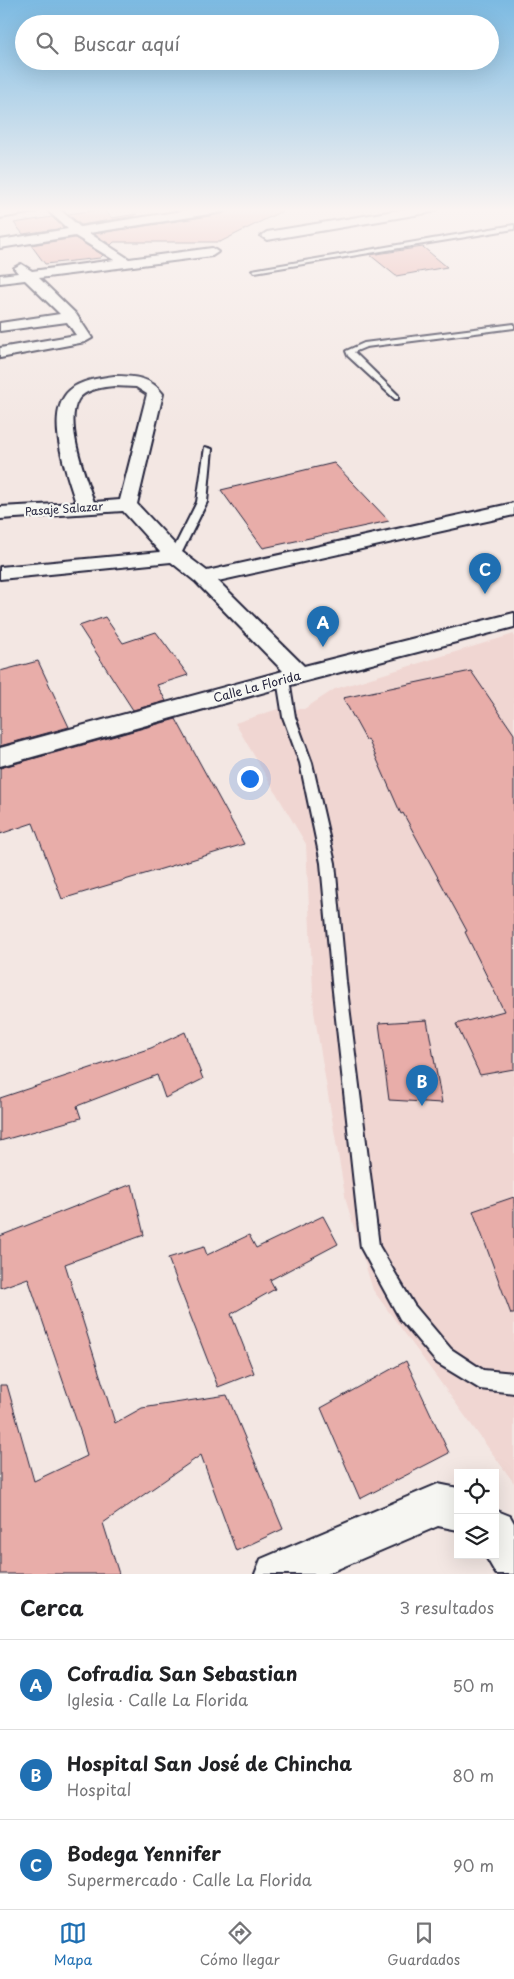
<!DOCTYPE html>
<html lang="es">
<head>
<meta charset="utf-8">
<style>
  body { margin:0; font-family:"Playpen Sans",sans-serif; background:#f2f2f2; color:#202124 }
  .controls { position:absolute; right:15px; bottom:15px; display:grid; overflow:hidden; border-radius:0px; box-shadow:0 5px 20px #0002 }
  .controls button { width:45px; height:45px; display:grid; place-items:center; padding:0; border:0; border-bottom:1px solid #e0e0e0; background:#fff; color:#202124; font:25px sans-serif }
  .you { position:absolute; left:249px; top:778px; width:18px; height:18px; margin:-12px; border:4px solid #fff; border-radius:50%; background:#1a73e8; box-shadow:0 0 0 8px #1a73e833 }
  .badge { display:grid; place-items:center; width:32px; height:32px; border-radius:50%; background:#1f6fb2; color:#fff; font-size:16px; font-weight:700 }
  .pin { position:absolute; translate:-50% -41px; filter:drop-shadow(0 1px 2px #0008) }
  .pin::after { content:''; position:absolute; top:26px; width:18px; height:15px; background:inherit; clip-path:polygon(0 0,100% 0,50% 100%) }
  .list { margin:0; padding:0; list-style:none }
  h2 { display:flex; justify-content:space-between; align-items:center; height:65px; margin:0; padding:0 20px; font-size:21px }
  h2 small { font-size:16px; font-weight:400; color:#757577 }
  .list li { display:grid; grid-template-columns:32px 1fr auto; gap:15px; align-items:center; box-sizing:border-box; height:90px; padding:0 20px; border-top:1px solid #e0e0e0 }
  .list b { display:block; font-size:19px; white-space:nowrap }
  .list p { margin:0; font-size:16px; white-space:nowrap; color:#757577 }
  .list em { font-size:16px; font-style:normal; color:#757577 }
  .icon { flex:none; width:28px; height:28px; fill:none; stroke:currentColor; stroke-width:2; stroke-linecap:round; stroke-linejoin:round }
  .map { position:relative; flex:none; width:514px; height:1574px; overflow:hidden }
  .search { position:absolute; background:#fff; box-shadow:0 5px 20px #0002; left:15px; right:15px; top:15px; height:55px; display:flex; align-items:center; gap:12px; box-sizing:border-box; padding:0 18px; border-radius:28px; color:#757577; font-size:19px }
  .sheet { height:335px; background:#fff }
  nav { display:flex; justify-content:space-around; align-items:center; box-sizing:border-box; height:70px; border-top:1px solid #e0e0e0; background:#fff; font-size:14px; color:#757577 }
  nav a { display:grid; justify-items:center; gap:2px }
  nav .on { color:#1f6fb2 }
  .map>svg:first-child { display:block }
  .built { fill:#f0d6d2 }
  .building { fill:#e8ada9; stroke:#22223b }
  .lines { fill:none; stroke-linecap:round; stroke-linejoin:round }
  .service-casing { stroke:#22223b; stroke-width:4 }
  .minor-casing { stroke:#22223b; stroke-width:4 }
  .service { fill:#f6f6f2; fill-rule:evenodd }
  .minor { fill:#f6f6f2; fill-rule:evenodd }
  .labels { text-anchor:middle; stroke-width:4.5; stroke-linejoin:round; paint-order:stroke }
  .far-street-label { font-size:11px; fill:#22223b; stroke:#f6f6f2 }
  .street-label { font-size:12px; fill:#22223b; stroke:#f6f6f2 }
</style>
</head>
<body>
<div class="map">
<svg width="514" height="1574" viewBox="0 0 514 1574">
  <rect width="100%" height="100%" fill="#f3e7e3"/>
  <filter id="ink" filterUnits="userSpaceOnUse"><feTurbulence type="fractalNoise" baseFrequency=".02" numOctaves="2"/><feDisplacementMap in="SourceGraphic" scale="10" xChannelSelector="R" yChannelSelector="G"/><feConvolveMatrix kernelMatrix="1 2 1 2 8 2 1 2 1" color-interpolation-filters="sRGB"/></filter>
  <g filter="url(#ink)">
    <path class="built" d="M514 634V1483L373 1290 346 1201 314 1012 306 844 235 723 278 709H304L335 689Z"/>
    <g class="building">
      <path d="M246 208H288L220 242H114L111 245 94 234 222 214 228 210Z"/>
      <path d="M103 209 112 218 137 214 135 216 81 225 68 214Z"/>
      <path d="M52 217 64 228 23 234 14 223Z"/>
      <path d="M75 238 103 255 100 258 45 264 31 245Z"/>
      <path d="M423 247 447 267 396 276 370 255Z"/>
      <path d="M334 463 389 521 263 548 221 490Z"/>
      <path d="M105 617 123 643 156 632 188 675 157 685 166 701 133 710 79 626Z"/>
      <path d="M38 661 69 727 0 746V671Z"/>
      <path d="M471 671 514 734V1069L480 1075 456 1024 504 1011 465 932 467 931 403 813 401 814 368 739 366 740 343 698Z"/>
      <path d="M176 719 244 844 62 899 33 823 0 834V768Z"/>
      <path d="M427 1020 442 1103 389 1100 379 1023Z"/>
      <path d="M185 1032 203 1079 165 1098 157 1075 77 1106 81 1118 0 1141V1098L151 1048Z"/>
      <path d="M132 1184 144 1235 65 1264 115 1423 142 1408 227 1395 283 1529 236 1551 201 1455 103 1523 119 1574H0V1385H7L34 1481 87 1456 82 1437 28 1278 0 1288V1236Z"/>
      <path d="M514 1197V1314H511L473 1211Z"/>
      <path d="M323 1216 338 1244 270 1280 275 1289 231 1314 254 1373 218 1387 168 1258 204 1247 207 1255 249 1235 256 1248Z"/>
      <path d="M406 1361 449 1453 360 1499 321 1408Z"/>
    </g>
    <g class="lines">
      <defs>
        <g id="service">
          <path d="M514 225V229L255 272 252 270Z"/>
          <path d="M514 324V328L366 347 354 352 398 395V399H395L348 356 346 351 364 343Z"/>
          <path d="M205 447 212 449 207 502 180 556 178 558H172L170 556 197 502Z"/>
          <path d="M283 675 289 679 295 717 312 763 335 863 346 982 379 1246 414 1305 451 1349 483 1370 514 1373V1393L480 1389 437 1363 400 1319 361 1248 332 982 321 863 300 763 283 717 277 679Z"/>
        </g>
        <g id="minor">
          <path d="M16 208H41L35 212 0 218V210Z"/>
          <path d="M45 208H58L80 227 201 208H228L222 212 89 233 129 259 212 248 218 252 212 256 39 278 76 314 92 338 85 342 0 358V348L76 335 67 322 0 331V323L60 314 25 280 0 283V275L18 273 14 268 21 264 32 271 114 260 75 236 0 248V240L68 229Z"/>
          <path d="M412 208H438L432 212 267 240 261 236 267 232Z"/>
          <path d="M114 376C133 376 151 377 163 394L137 504 182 552 207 571 514 503V515L218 581 304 666 514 613V627L283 687 0 766V748L283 671 196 582 171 562 0 579V567L160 552 123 511 0 519V507L76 503C67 474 43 413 70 390 81 380 100 378 114 376ZM114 386 136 387 147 394 120 500 94 502C86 478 64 423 78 400 85 389 103 387 114 386Z"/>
          <path d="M438 1484 458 1488V1530L438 1526 326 1574H255L261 1559Z"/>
          <path d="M495 1510 510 1516 514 1523V1574H496L485 1555H495Z"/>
        </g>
      </defs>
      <use href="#service" class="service-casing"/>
      <use href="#minor" class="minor-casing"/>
      <use href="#service" class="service"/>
      <use href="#minor" class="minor"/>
    </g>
  </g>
  <linearGradient id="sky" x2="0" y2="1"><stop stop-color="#7cbae2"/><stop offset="0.49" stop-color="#faf4f2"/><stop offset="1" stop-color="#faf4f2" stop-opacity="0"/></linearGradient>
  <rect width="514" height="428" fill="url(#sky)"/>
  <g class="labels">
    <g class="far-street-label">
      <text transform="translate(64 509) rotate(-4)" y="4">Pasaje Salazar</text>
    </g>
    <g class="street-label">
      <text transform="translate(257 687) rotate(-15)" y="4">Calle La Florida</text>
    </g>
  </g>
</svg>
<div class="controls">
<button><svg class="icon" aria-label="locate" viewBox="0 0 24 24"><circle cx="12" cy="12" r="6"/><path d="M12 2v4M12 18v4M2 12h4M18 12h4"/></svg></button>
<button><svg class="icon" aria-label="layers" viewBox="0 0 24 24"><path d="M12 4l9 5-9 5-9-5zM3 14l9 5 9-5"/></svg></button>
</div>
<div class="you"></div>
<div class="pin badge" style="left:323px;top:647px">A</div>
<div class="pin badge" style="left:422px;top:1106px">B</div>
<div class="pin badge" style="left:485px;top:594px">C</div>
<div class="search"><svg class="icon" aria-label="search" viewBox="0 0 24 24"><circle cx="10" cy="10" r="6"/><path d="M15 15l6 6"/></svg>Buscar aquí</div>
</div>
<section class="sheet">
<h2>Cerca<small>3 resultados</small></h2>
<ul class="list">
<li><span class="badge">A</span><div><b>Cofradia San Sebastian</b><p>Iglesia · Calle La Florida</p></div><em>50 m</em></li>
<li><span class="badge">B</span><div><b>Hospital San José de Chincha</b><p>Hospital</p></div><em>80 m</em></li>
<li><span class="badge">C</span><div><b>Bodega Yennifer</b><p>Supermercado · Calle La Florida</p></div><em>90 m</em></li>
</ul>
</section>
<nav>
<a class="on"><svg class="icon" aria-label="map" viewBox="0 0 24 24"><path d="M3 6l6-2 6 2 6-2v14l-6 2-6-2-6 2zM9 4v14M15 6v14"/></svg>Mapa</a>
<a><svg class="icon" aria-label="directions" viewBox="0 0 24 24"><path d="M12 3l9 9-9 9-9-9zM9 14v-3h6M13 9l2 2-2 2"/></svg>Cómo llegar</a>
<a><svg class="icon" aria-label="saved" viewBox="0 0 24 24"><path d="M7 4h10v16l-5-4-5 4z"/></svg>Guardados</a>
</nav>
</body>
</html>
